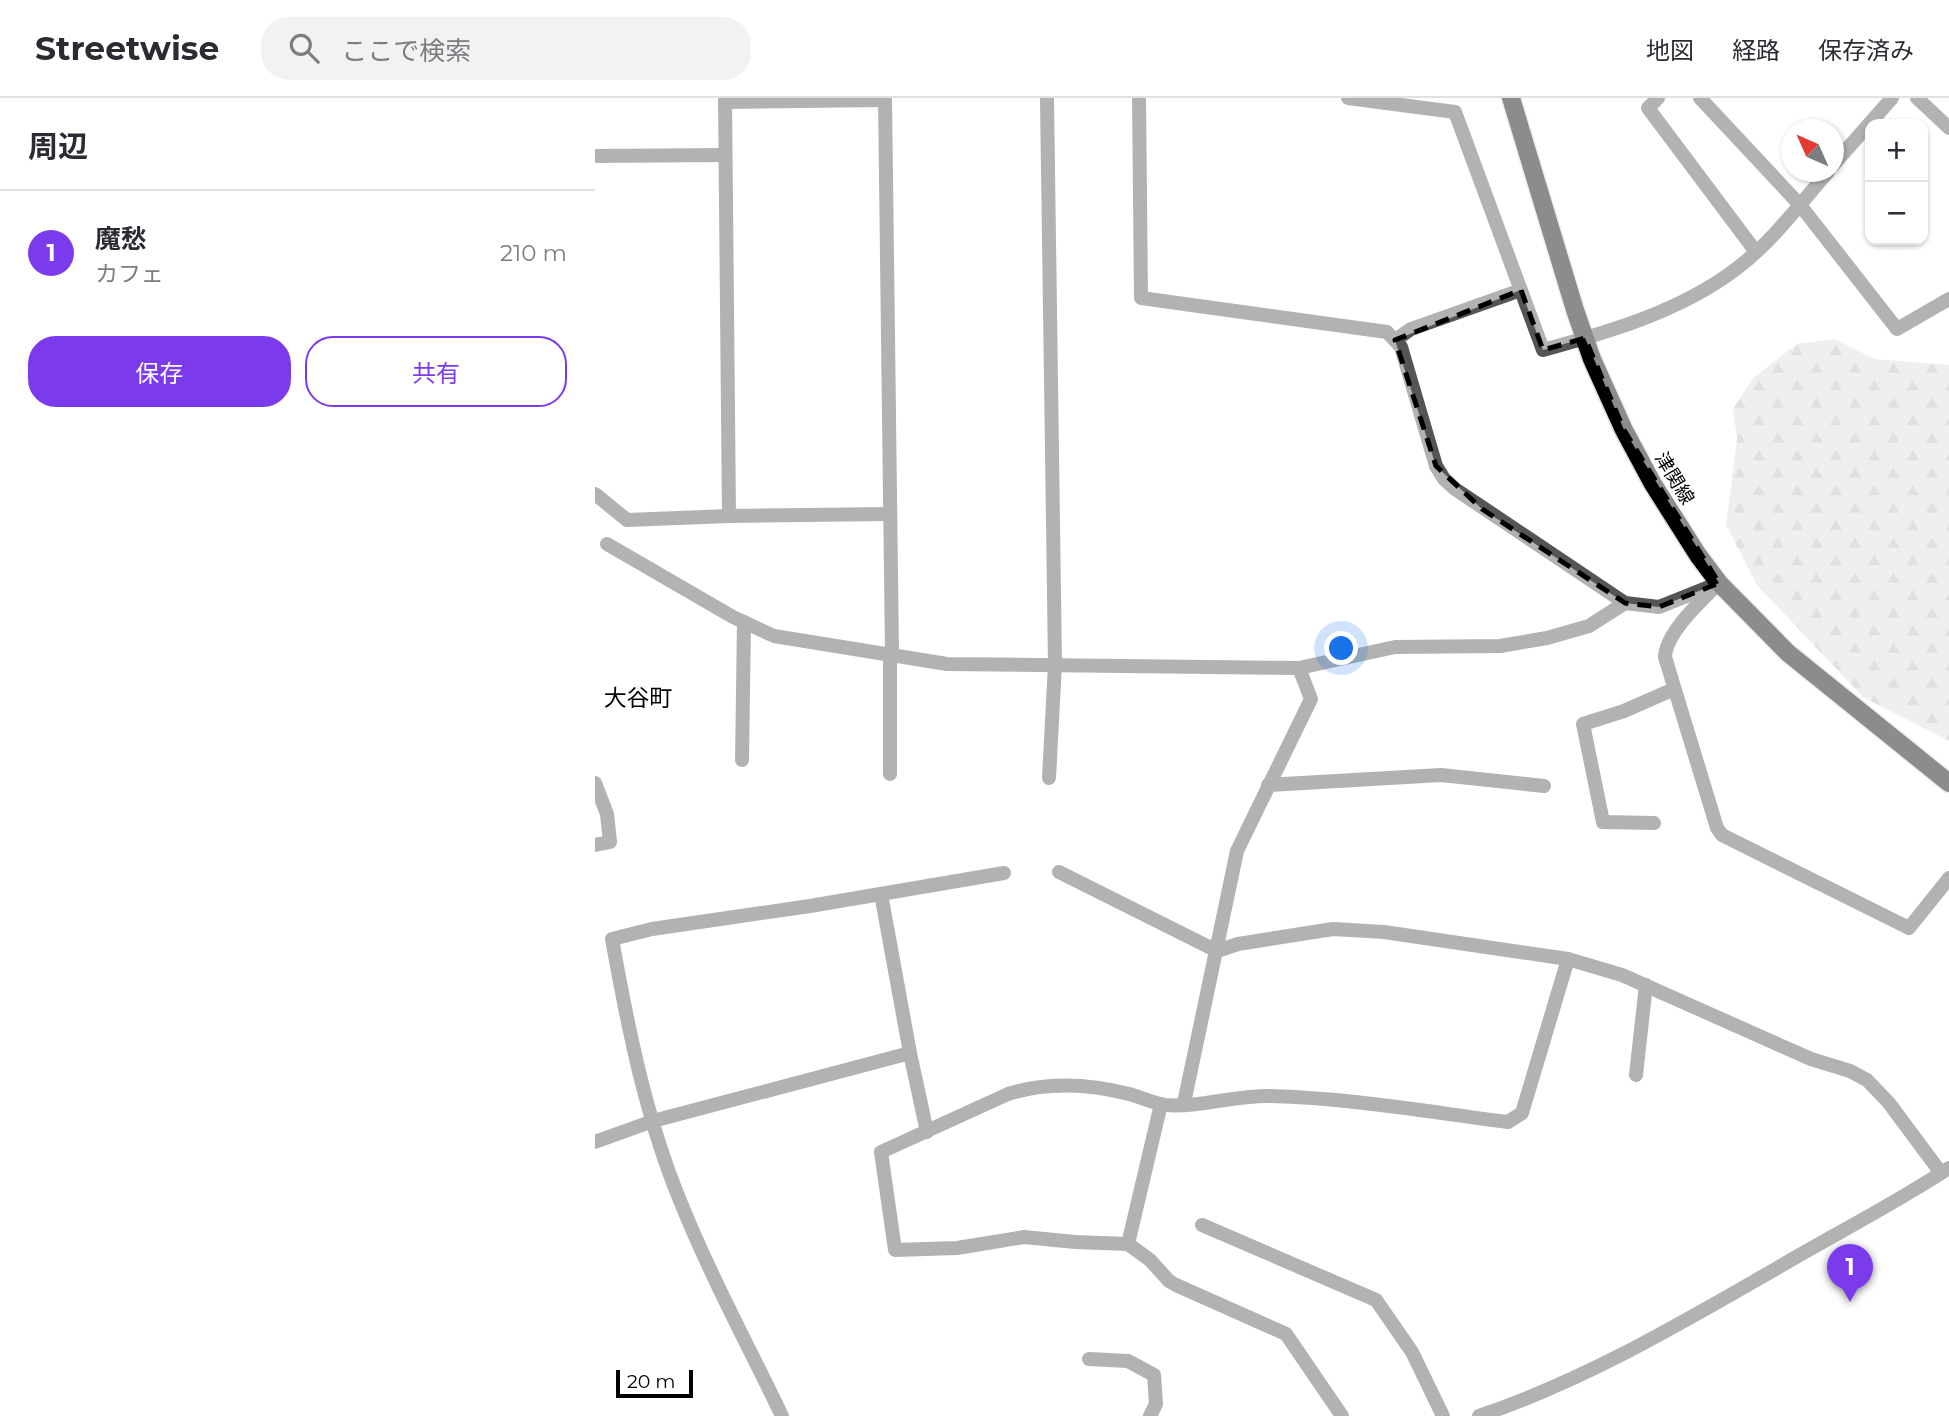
<!DOCTYPE html>
<html lang="ja">
<head>
<meta charset="utf-8">
<style>
  body { margin:0; font-family:Montserrat,"Noto Sans JP",sans-serif; background:#f2f2f3; color:#2b2b33 }
  .controls { position:absolute; right:21px; top:21px; display:grid; overflow:hidden; border-radius:14px; box-shadow:0 2px 5px #0004 }
  .controls button { width:63px; height:63px; display:grid; place-items:center; padding:0; border:0; border-bottom:2px solid #e1e1e2; background:#fff; color:#2b2b33; font:35px sans-serif }
  .compass { position:absolute; left:1186px; top:21px; width:63px; height:63px; border-radius:50%; background:#fff; box-shadow:0 2px 5px #0004; rotate:315deg }
  .scale { position:absolute; left:21px; bottom:18px; width:77px; box-sizing:border-box; padding-left:7px; border:4px solid #000; border-top:0; font-size:19px; line-height:24px; white-space:nowrap; color:#000; -webkit-text-stroke:5px #fff; paint-order:stroke }
  .you { position:absolute; left:747px; top:551px; width:24px; height:24px; margin:-18px; border:5px solid #fff; border-radius:50%; background:#1a73e8; box-shadow:0 0 0 10px #1a73e833 }
  .badge { display:grid; place-items:center; width:46px; height:46px; border-radius:50%; background:#7c3aed; color:#fff; font-size:23px; font-weight:700 }
  .pin { position:absolute; translate:-50% -58px; filter:drop-shadow(0 2px 4px #0008) }
  .pin::after { content:''; position:absolute; top:37px; width:24px; height:21px; background:inherit; clip-path:polygon(0 0,100% 0,50% 100%) }
  .list { margin:0; padding:0; list-style:none }
  h2 { display:flex; justify-content:space-between; align-items:center; height:91px; margin:0; padding:0 28px; font-size:30px }
  h2 small { font-size:23px; font-weight:400; color:#7c7c81 }
  .list li { display:grid; grid-template-columns:46px 1fr auto; gap:21px; align-items:center; box-sizing:border-box; height:126px; padding:0 28px; border-top:2px solid #e1e1e2 }
  .list b { display:block; font-size:26px; white-space:nowrap }
  .list p { margin:0; font-size:23px; white-space:nowrap; color:#7c7c81 }
  .list em { font-size:23px; font-style:normal; color:#7c7c81 }
  .actions { display:flex; gap:14px; padding:21px 28px }
  .actions a { flex:1; padding:16px 0; border:2px solid #7c3aed; border-radius:28px; text-align:center; font-size:24px; color:#7c3aed }
  .actions .main { background:#7c3aed; color:#fff }
  .icon { flex:none; width:38px; height:38px; fill:none; stroke:currentColor; stroke-width:2; stroke-linecap:round; stroke-linejoin:round }
  .map { position:relative; flex:none; width:1354px; height:1318px; overflow:hidden }
  header { display:flex; align-items:center; gap:42px; box-sizing:border-box; height:98px; padding:0 35px; background:#fff; border-bottom:2px solid #e1e1e2 }
  header strong { font-size:33px }
  nav { display:flex; gap:38px; margin-inline-start:auto; font-size:24px }
  .search { width:490px; height:63px; background:#f2f2f3; display:flex; align-items:center; gap:18px; box-sizing:border-box; padding:0 24px; border-radius:28px; color:#7c7c81; font-size:26px }
  main { display:flex }
  aside { flex:1; background:#fff }
  .map>svg:first-child { display:block }
  .forest { fill:url(#forest-firs) }
  .lines { fill:none; stroke-linecap:round; stroke-linejoin:round }
  .primary-casing { stroke:#dbdbdb; stroke-width:21 }
  .service { stroke:#555; stroke-width:14 }
  .minor { stroke:#555; stroke-width:14 }
  .tertiary { stroke:#555; stroke-width:14 }
  .primary { stroke:#000; stroke-width:18 }
  .marked { fill:none; stroke:#000; stroke-width:5; stroke-dasharray:14 9; stroke-linejoin:round }
  .labels { text-anchor:middle; stroke-width:7; stroke-linejoin:round; paint-order:stroke }
  .street-label { font-size:19px; fill:#000; stroke:#fff }
  .quarter-label { font-size:23px; fill:#000; stroke:#fff }
</style>
</head>
<body>
<header>
<strong>Streetwise</strong>
<div class="search"><svg class="icon" aria-label="search" viewBox="0 0 24 24"><circle cx="10" cy="10" r="6"/><path d="M15 15l6 6"/></svg>ここで検索</div>
<nav><a>地図</a><a>経路</a><a>保存済み</a></nav>
</header>
<main>
<aside>
<h2>周辺<small></small></h2>
<ul class="list">
<li><span class="badge">1</span><div><b>魔愁</b><p>カフェ</p></div><em>210 m</em></li>
</ul>
<div class="actions"><a class="main">保存</a><a>共有</a></div>
</aside>
<div class="map">
<svg width="1354" height="1318" viewBox="0 0 1354 1318">
  <defs>
    <pattern id="forest-firs" width="22" height="20" patternUnits="userSpaceOnUse" patternTransform="scale(1.75)"><rect width="22" height="20" fill="#dcdcdc"/><path d="M5 1l3.5 6h-7zM16 11l3.5 6h-7z" fill="#bbb"/></pattern>
  </defs>
  <rect width="100%" height="100%" fill="#fff"/>
  <path class="forest" d="M1239 241 1280 261 1354 267V643L1268 599 1162 487 1131 427 1142 341 1138 311 1158 280 1202 246Z"/>
  <g class="lines">
    <defs>
      <path id="primary" d="M916 0 980 212 997 261 1029 332 1058 386 1103 457 1124 485 1193 555 1354 685"/>
    </defs>
    <use href="#primary" class="primary-casing"/>
    <path class="service" d="M494 1261 533 1263 559 1277 561 1306 555 1318"/>
    <g class="minor">
      <path d="M130 0 134 418"/>
      <path d="M290 0 297 555"/>
      <path d="M452 0 460 566 454 680"/>
      <path d="M544 0 546 200 792 234 806 249 841 368 849 381 860 391 1030 505 1064 509 1124 485"/>
      <path d="M753 0 860 14 948 252C1014 234 1086 213 1141 171 1177 144 1204 107 1233 74"/>
      <path d="M1063 0 1053 10 1161 154"/>
      <path d="M1105 0 1205 107 1302 231 1354 201"/>
      <path d="M1322 0 1354 30"/>
      <path d="M130 4 290 2"/>
      <path d="M0 58 130 57"/>
      <path d="M1238 67 1297 0"/>
      <path d="M800 242 816 231 926 192"/>
      <path d="M0 396 32 422 134 418 295 416"/>
      <path d="M12 446 138 519 179 538 352 566 704 570 800 549 905 548 952 540 994 528 1030 505"/>
      <path d="M1121 488C1104 505 1071 535 1070 559L1122 730 1127 737 1314 830 1354 780"/>
      <path d="M147 662 149 524"/>
      <path d="M295 676V555"/>
      <path d="M0 685 12 716 15 744 0 747"/>
      <path d="M673 687 846 677 949 688"/>
      <path d="M1059 725 1008 724 988 626 1029 613 1079 591"/>
      <path d="M464 774 622 853 643 846 738 831 789 834 973 861 1027 877 1216 961 1255 973 1272 982 1294 1005 1346 1075"/>
      <path d="M286 796 315 955 332 1034"/>
      <path d="M1041 977 1051 887"/>
      <path d="M589 1005 642 753 716 601 704 570"/>
      <path d="M566 1006 533 1146 555 1162 574 1183 581 1187 691 1236 747 1318"/>
      <path d="M0 1044 58 1023 315 955"/>
      <path d="M607 1127 781 1202 817 1254 848 1318"/>
      <path d="M533 1146 480 1144 429 1139 362 1150 300 1152 286 1054 413 996C452 984 495 986 534 996 546 999 557 1005 570 1007 605 1010 640 997 675 998 755 1000 834 1014 913 1024L927 1015 973 861"/>
      <path d="M187 1318C153 1247 115 1177 86 1105 51 1021 33 930 17 841L57 831 215 808 409 775"/>
    </g>
    <path class="tertiary" d="M884 1318C991 1282 1086 1225 1184 1169 1240 1136 1299 1106 1354 1070"/>
    <use href="#primary" class="primary"/>
  </g>
  <path d="M0 0H1354V1318H0ZM926 192 948 252 990 240 1029 332 1124 485 1064 509 1030 505 887 411 841 368 800 242Z" fill="#fff" fill-opacity=".55" fill-rule="evenodd"/>
  <path class="marked" d="M926 192 948 252 990 240 1029 332 1124 485 1064 509 1030 505 887 411 841 368 800 242Z"/>
  <g class="labels">
    <g class="street-label">
      <text transform="translate(1080 380) rotate(59)" y="7">津関線</text>
    </g>
    <g class="quarter-label">
      <text x="43" y="608">大谷町</text>
    </g>
  </g>
</svg>
<div class="controls">
<button>+</button>
<button>−</button>
</div>
<svg class="compass" viewBox="-18 -18 36 36"><path d="M0-13l5 13h-10z" fill="#e53935"/><path d="M0 13l5-13h-10z" fill="#7c7c81"/></svg>
<div class="scale">20 m</div>
<div class="you"></div>
<div class="pin badge" style="left:1255px;top:1204px">1</div>
</div>
</main>
</body>
</html>
